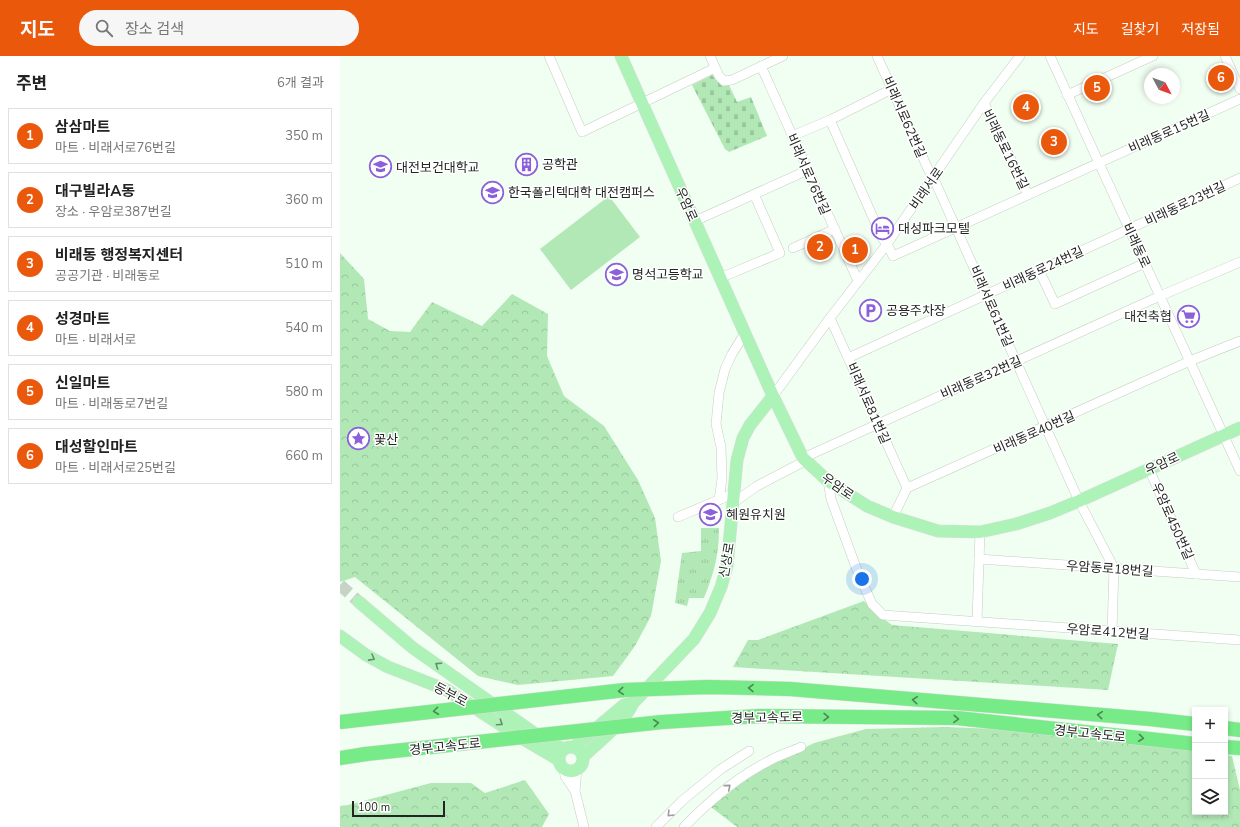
<!DOCTYPE html>
<html lang="ko">
<head>
<meta charset="utf-8">
<style>
  body { margin:0; font-family:"Nunito Sans","Noto Sans KR",sans-serif; background:#f6f6f6; color:#222 }
  .controls { position:absolute; right:12px; bottom:12px; display:grid; overflow:hidden; border-radius:0px; box-shadow:0 2px 6px #0003 }
  .controls button { width:36px; height:36px; display:grid; place-items:center; padding:0; border:0; border-bottom:1px solid #e0e0e0; background:#fff; color:#222; font:20px sans-serif }
  .compass { position:absolute; left:804px; top:12px; width:36px; height:36px; border-radius:50%; background:#fff; box-shadow:0 2px 6px #0003; rotate:131deg }
  .scale { position:absolute; left:12px; bottom:10px; width:93px; box-sizing:border-box; padding-left:4px; border:2px solid #222622; border-top:0; font-size:11px; line-height:14px; white-space:nowrap; color:#222622; -webkit-text-stroke:3px #fff; paint-order:stroke }
  .you { position:absolute; left:522px; top:523px; width:14px; height:14px; margin:-10px; border:3px solid #fff; border-radius:50%; background:#1a73e8; box-shadow:0 0 0 6px #1a73e833 }
  .badge { display:grid; place-items:center; width:26px; height:26px; border-radius:50%; background:#ea580c; color:#fff; font-size:13px; font-weight:700 }
  .pin { position:absolute; translate:-50% -50%; border:2px solid #fff; box-shadow:0 1px 4px #0006 }
  .list { margin:0; padding:0; list-style:none }
  h2 { display:flex; justify-content:space-between; align-items:center; height:52px; margin:0; padding:0 16px; font-size:17px }
  h2 small { font-size:13px; font-weight:400; color:#767676 }
  .list li { display:grid; grid-template-columns:26px 1fr auto; gap:12px; align-items:center; box-sizing:border-box; height:56px; margin:0 8px 8px; padding:0 8px; border:1px solid #e0e0e0; border-radius:0px }
  .list b { display:block; font-size:15px; white-space:nowrap }
  .list p { margin:0; font-size:13px; white-space:nowrap; color:#767676 }
  .list em { font-size:13px; font-style:normal; color:#767676 }
  .icon { flex:none; width:22px; height:22px; fill:none; stroke:currentColor; stroke-width:2; stroke-linecap:round; stroke-linejoin:round }
  .map { position:relative; flex:none; width:900px; height:771px; overflow:hidden }
  header { display:flex; align-items:center; gap:24px; box-sizing:border-box; height:56px; padding:0 20px; background:#ea580c; color:#fff }
  header strong { font-size:19px }
  nav { display:flex; gap:22px; margin-inline-start:auto; font-size:14px }
  .search { width:280px; height:36px; background:#f6f6f6; display:flex; align-items:center; gap:10px; box-sizing:border-box; padding:0 14px; border-radius:22px; color:#767676; font-size:15px }
  main { display:flex }
  aside { flex:1; background:#fff }
  .map>svg:first-child { display:block }
  .grass { fill:url(#grass-tufts) }
  .forest { fill:url(#forest-crowns) }
  .cemetery { fill:url(#cemetery-stones) }
  .green { fill:#b2e8b6 }
  .lines { fill:none; stroke-linecap:round; stroke-linejoin:round }
  .major-tunnel { stroke:#c8d3c8; stroke-width:12; stroke-dasharray:12 6; stroke-linecap:butt }
  .minor-casing { stroke:#c3cfc3; stroke-width:10 }
  .major-casing { stroke:#dcdcdc; stroke-width:13 }
  .highway-casing { stroke:#dcdcdc; stroke-width:15 }
  .minor { stroke:#fff; stroke-width:9 }
  .major { stroke:#adf3b7; stroke-width:12 }
  .highway { stroke:#77eb87; stroke-width:14 }
  .highway-bridge-casing { stroke:#dcdcdc; stroke-width:15; stroke-linecap:butt }
  .highway-bridge { stroke:#77eb87; stroke-width:14 }
  .oneway { stroke:#688c6c }
  .oneway2 { stroke:#4c8854 }
  .oneway3 { stroke:#9c9d9c }
  .labels { text-anchor:middle; stroke-width:3; stroke-linejoin:round; paint-order:stroke }
  .street-label { font-size:13px; fill:#222622; stroke:#fff }
  .poi-label { font-size:13px; fill:#222622; stroke:#fff; text-anchor:start }
</style>
</head>
<body>
<header>
<strong>지도</strong>
<div class="search"><svg class="icon" aria-label="search" viewBox="0 0 24 24"><circle cx="10" cy="10" r="6"/><path d="M15 15l6 6"/></svg>장소 검색</div>
<nav><a>지도</a><a>길찾기</a><a>저장됨</a></nav>
</header>
<main>
<aside>
<h2>주변<small>6개 결과</small></h2>
<ul class="list">
<li><span class="badge">1</span><div><b>삼삼마트</b><p>마트 · 비래서로76번길</p></div><em>350 m</em></li>
<li><span class="badge">2</span><div><b>대구빌라A동</b><p>장소 · 우암로387번길</p></div><em>360 m</em></li>
<li><span class="badge">3</span><div><b>비래동 행정복지센터</b><p>공공기관 · 비래동로</p></div><em>510 m</em></li>
<li><span class="badge">4</span><div><b>성경마트</b><p>마트 · 비래서로</p></div><em>540 m</em></li>
<li><span class="badge">5</span><div><b>신일마트</b><p>마트 · 비래동로7번길</p></div><em>580 m</em></li>
<li><span class="badge">6</span><div><b>대성할인마트</b><p>마트 · 비래서로25번길</p></div><em>660 m</em></li>
</ul>
</aside>
<div class="map">
<svg width="900" height="771" viewBox="0 0 900 771">
  <defs>
    <pattern id="grass-tufts" width="24" height="20" patternUnits="userSpaceOnUse"><rect width="24" height="20" fill="#b2e8b6"/><path d="M3 7l-1-3M5 7V3M7 7l1-3M15 17l-1-3M17 17v-4M19 17l1-3" fill="none" stroke="#99c79c"/></pattern>
    <pattern id="forest-crowns" width="20" height="18" patternUnits="userSpaceOnUse"><rect width="20" height="18" fill="#b2e8b6"/><path d="M2 6a3 3 0 1 1 6 0M12 15a3 3 0 1 1 6 0" fill="none" stroke="#99c79c"/></pattern>
    <pattern id="cemetery-stones" width="16" height="16" patternUnits="userSpaceOnUse"><rect width="16" height="16" fill="#b2e8b6"/><path d="M2 7V4a2 2 0 0 1 4 0v3zM10 15v-3a2 2 0 0 1 4 0v3z" fill="#99c79c"/></pattern>
  </defs>
  <rect width="100%" height="100%" fill="#f1fef2"/>
  <path class="grass" d="M361 472H379C379 499 374 517 364 542H349L347 550 335 547 342 497 361 495Z"/>
  <g class="forest">
    <path d="M0 197 24 223 28 263 50 275 70 276 92 246 142 270 172 238 208 258 207 300 224 340 264 370 298 424 315 462 321 505 311 560 295 590 273 620 178 629 138 620 15 521 0 526Z"/>
    <path d="M524 545 536 557 552 569 778 588 768 634 393 611 408 584H418Z"/>
    <path d="M605 671 686 674 855 695V756H885V699L892 700 900 734V771H397L371 751 413 718 474 687 526 673Z"/>
    <path d="M185 724 209 758 202 771H0V750L8 749 91 727H131L145 737Z"/>
  </g>
  <path class="cemetery" d="M372 19 382 30 389 29 397 46 411 41 427 80 389 96 385 93 352 29Z"/>
  <path class="green" d="M269 140 300 181 231 234 200 193Z"/>
  <g class="lines">
    <path class="major-tunnel" d="M0 529 19 546"/>
    <defs>
      <g id="minor">
        <path d="M209 0 242 76 375 12"/>
        <path d="M370 0 379 20 384 25 392 24 443 0"/>
        <path d="M537 0 588 113 593 121 739 445 774 512 772 575"/>
        <path d="M710 0 900 415"/>
        <path d="M885 0 900 33"/>
        <path d="M421 10 518 225"/>
        <path d="M727 39 813 0"/>
        <path d="M644 47 688 139"/>
        <path d="M490 64 542 182 547 188 553 200 900 43"/>
        <path d="M452 80 490 64 552 33"/>
        <path d="M355 165 468 114"/>
        <path d="M453 192 495 173"/>
        <path d="M699 214 715 248 805 207"/>
        <path d="M380 222 440 197 414 138"/>
        <path d="M490 262 567 432"/>
        <path d="M508 302 900 122"/>
        <path d="M433 340 490 262 547 188 644 47 680 0"/>
        <path d="M463 402 820 240 900 206"/>
        <path d="M809 413 856 518"/>
        <path d="M488 425 491 443 517 514 532 548 543 559 900 584"/>
        <path d="M379 444 382 423 381 391 376 368 379 337 385 313 392 298 405 277"/>
        <path d="M393 447 417 430 465 405"/>
        <path d="M338 461 395 437"/>
        <path d="M553 461 567 432 850 305 900 285"/>
        <path d="M639 503 900 521"/>
        <path d="M637 565 640 476"/>
        <path d="M224 713 225 720 235 735"/>
        <path d="M237 713 235 735 244 771"/>
        <path d="M316 771 343 744 381 713 409 695"/>
        <path d="M344 771C369 745 397 721 429 705 439 699 450 696 461 691"/>
      </g>
      <g id="major">
        <path d="M281 0 433 340 463 402 488 425 527 450 553 461 598 475 640 476 676 468 710 457 739 445 900 372"/>
        <path d="M19 546 73 592 204 684 224 693"/>
        <path d="M0 580 26 599 48 611 107 634 178 680 219 704"/>
        <circle cx="231" cy="703" r="12"/>
        <path d="M234 691 284 649 291 647"/>
        <path d="M243 701C258 686 285 666 293 647L354 583 370 557 381 531 387 510 397 404 403 382 410 369 433 340"/>
      </g>
      <g id="highway">
        <path d="M450 633 810 663 855 668"/>
        <path d="M419 660 617 662 855 688"/>
        <path d="M885 672 900 674"/>
        <path d="M885 691 900 692"/>
        <path d="M0 702 26 698"/>
      </g>
    </defs>
    <use href="#minor" class="minor-casing"/>
    <use href="#major" class="major-casing"/>
    <use href="#highway" class="highway-casing"/>
    <use href="#minor" class="minor"/>
    <use href="#major" class="major"/>
    <use href="#highway" class="highway"/>
    <defs>
      <g id="highway-bridge">
        <path d="M0 666 285 634 368 631 450 633"/>
        <path d="M26 698 322 666 419 660"/>
      </g>
    </defs>
    <use href="#highway-bridge" class="highway-bridge-casing"/>
    <use href="#highway-bridge" class="highway-bridge"/>
  </g>
  <defs><path id="oneway-chevron" d="M-2-3.5L2.5 0L-2 3.5" fill="none" stroke-width="1.6" stroke-linecap="round" stroke-linejoin="round"/></defs>
  <g class="oneway">
    <use href="#oneway-chevron" transform="translate(32 602) rotate(29)"/>
    <use href="#oneway-chevron" transform="translate(98 609) rotate(-146)"/>
    <use href="#oneway-chevron" transform="translate(160 667) rotate(34)"/>
  </g>
  <g class="oneway2">
    <use href="#oneway-chevron" transform="translate(411 632) rotate(-179)"/>
    <use href="#oneway-chevron" transform="translate(281 635) rotate(175)"/>
    <use href="#oneway-chevron" transform="translate(575 644) rotate(-175)"/>
    <use href="#oneway-chevron" transform="translate(96 655) rotate(173)"/>
    <use href="#oneway-chevron" transform="translate(760 659) rotate(-175)"/>
    <use href="#oneway-chevron" transform="translate(486 661) rotate(1)"/>
    <use href="#oneway-chevron" transform="translate(616 663) rotate(3)"/>
    <use href="#oneway-chevron" transform="translate(316 667) rotate(-6)"/>
    <use href="#oneway-chevron" transform="translate(801 682) rotate(6)"/>
  </g>
  <g class="oneway3">
    <use href="#oneway-chevron" transform="translate(388 731) rotate(-40)"/>
    <use href="#oneway-chevron" transform="translate(330 758) rotate(135)"/>
  </g>
  <defs>
    <symbol id="building-ring" viewBox="-11 -11 22 22"><circle r="9.5" fill="#fff" stroke="#8b60da" stroke-width="1.5"/><path d="M-4-6H4V6H1V3H-1V6H-4ZM-2.5-4.3h1.7v1.8h-1.7ZM.8-4.3h1.7v1.8H.8ZM-2.5-1h1.7V.8h-1.7ZM.8-1h1.7V.8H.8Z" fill="#8b60da"/></symbol>
    <symbol id="university-ring" viewBox="-11 -11 22 22"><circle r="9.5" fill="#fff" stroke="#8b60da" stroke-width="1.5"/><path d="M0-5L7-2L0 1L-7-2ZM-4 1L0 2.5L4 1V4Q0 6-4 4Z" fill="#8b60da"/></symbol>
    <symbol id="school-ring" viewBox="-11 -11 22 22"><circle r="9.5" fill="#fff" stroke="#8b60da" stroke-width="1.5"/><path d="M0-5L7-2L0 1L-7-2ZM-4 1L0 2.5L4 1V4Q0 6-4 4Z" fill="#8b60da"/></symbol>
    <symbol id="hotel-ring" viewBox="-11 -11 22 22"><circle r="9.5" fill="#fff" stroke="#8b60da" stroke-width="1.5"/><path d="M-6-4.5h1.5V1H6V5H4.5V3h-9V5H-6ZM-4 0a1.8 1.8 0 1 1 3.6 0ZM.5 0V-2.5h3Q6-2.5 6 0Z" fill="#8b60da"/></symbol>
    <symbol id="parking-ring" viewBox="-11 -11 22 22"><circle r="9.5" fill="#fff" stroke="#8b60da" stroke-width="1.5"/><path d="M-3.5-5.5H1a3.5 3.5 0 0 1 0 7H-1V5.5H-3.5ZM-1-3.4V-.6H.8a1.4 1.4 0 0 0 0-2.8Z" fill="#8b60da"/></symbol>
    <symbol id="supermarket-ring" viewBox="-11 -11 22 22"><circle r="9.5" fill="#fff" stroke="#8b60da" stroke-width="1.5"/><path d="M-6-5.5h2.5l.6 2H6L4.5 2H-2.5L-4.4-4H-6ZM-1.5 3.2a1.3 1.3 0 1 0 .1 0ZM3 3.2a1.3 1.3 0 1 0 .1 0Z" fill="#8b60da"/></symbol>
    <symbol id="sight-ring" viewBox="-11 -11 22 22"><circle r="9.5" fill="#fff" stroke="#8b60da" stroke-width="1.5"/><path d="M0-6L1.8-2.2L6-1.7L2.9 1.2L3.7 5.4L0 3.3L-3.7 5.4L-2.9 1.2L-6-1.7L-1.8-2.2Z" fill="#8b60da"/></symbol>
  </defs>
  <g fill-rule="evenodd">
    <use href="#building-ring" x="174" y="96" width="25" height="25"/>
    <use href="#university-ring" x="28" y="98" width="25" height="25"/>
    <use href="#school-ring" x="140" y="124" width="25" height="25"/>
    <use href="#hotel-ring" x="530" y="160" width="25" height="25"/>
    <use href="#school-ring" x="264" y="206" width="25" height="25"/>
    <use href="#parking-ring" x="518" y="242" width="25" height="25"/>
    <use href="#supermarket-ring" x="836" y="248" width="25" height="25"/>
    <use href="#sight-ring" x="6" y="370" width="25" height="25"/>
    <use href="#school-ring" x="358" y="446" width="25" height="25"/>
  </g>
  <g class="labels">
    <g class="street-label">
      <text transform="translate(565 61) rotate(66)" y="5">비래서로62번길</text>
      <text transform="translate(829 75) rotate(-24)" y="5">비래동로15번길</text>
      <text transform="translate(666 93) rotate(64)" y="5">비래동로16번길</text>
      <text transform="translate(469 118) rotate(66)" y="5">비래서로76번길</text>
      <text transform="translate(586 132) rotate(-55)" y="5">비래서로</text>
      <text transform="translate(845 147) rotate(-25)" y="5">비래동로23번길</text>
      <text transform="translate(347 148) rotate(66)" y="5">우암로</text>
      <text transform="translate(797 189) rotate(65)" y="5">비래동로</text>
      <text transform="translate(703 212) rotate(-25)" y="5">비래동로24번길</text>
      <text transform="translate(652 250) rotate(66)" y="5">비래서로61번길</text>
      <text transform="translate(641 321) rotate(-24)" y="5">비래동로32번길</text>
      <text transform="translate(529 347) rotate(66)" y="5">비래서로81번길</text>
      <text transform="translate(694 376) rotate(-24)" y="5">비래동로40번길</text>
      <text transform="translate(822 407) rotate(-25)" y="5">우암로</text>
      <text transform="translate(498 430) rotate(35)" y="5">우암로</text>
      <text transform="translate(833 465) rotate(66)" y="5">우암로450번길</text>
      <text transform="translate(386 504) rotate(-80)" y="5">신상로</text>
      <text transform="translate(770 512) rotate(4)" y="5">우암동로18번길</text>
      <text transform="translate(768 575) rotate(4)" y="5">우암로412번길</text>
      <text transform="translate(111 638) rotate(28)" y="5">동부로</text>
      <text transform="translate(427 661) rotate(-1)" y="5">경부고속도로</text>
      <text transform="translate(750 677) rotate(6)" y="5">경부고속도로</text>
      <text transform="translate(105 690) rotate(-6)" y="5">경부고속도로</text>
    </g>
    <g class="poi-label">
      <text x="202" y="113">공학관</text>
      <text x="56" y="116">대전보건대학교</text>
      <text x="168" y="141">한국폴리텍대학 대전캠퍼스</text>
      <text x="558" y="177">대성파크모텔</text>
      <text x="292" y="223">명석고등학교</text>
      <text x="546" y="259">공용주차장</text>
      <text x="832" y="265" text-anchor="end">대전축협</text>
      <text x="34" y="388">꽃산</text>
      <text x="386" y="463">혜원유치원</text>
    </g>
  </g>
</svg>
<div class="controls">
<button>+</button>
<button>−</button>
<button><svg class="icon" aria-label="layers" viewBox="0 0 24 24"><path d="M12 4l9 5-9 5-9-5zM3 14l9 5 9-5"/></svg></button>
</div>
<svg class="compass" viewBox="-18 -18 36 36"><path d="M0-13l5 13h-10z" fill="#e53935"/><path d="M0 13l5-13h-10z" fill="#767676"/></svg>
<div class="scale">100 m</div>
<div class="you"></div>
<div class="pin badge" style="left:515px;top:194px">1</div>
<div class="pin badge" style="left:480px;top:191px">2</div>
<div class="pin badge" style="left:714px;top:86px">3</div>
<div class="pin badge" style="left:686px;top:51px">4</div>
<div class="pin badge" style="left:757px;top:32px">5</div>
<div class="pin badge" style="left:881px;top:22px">6</div>
</div>
</main>
</body>
</html>
